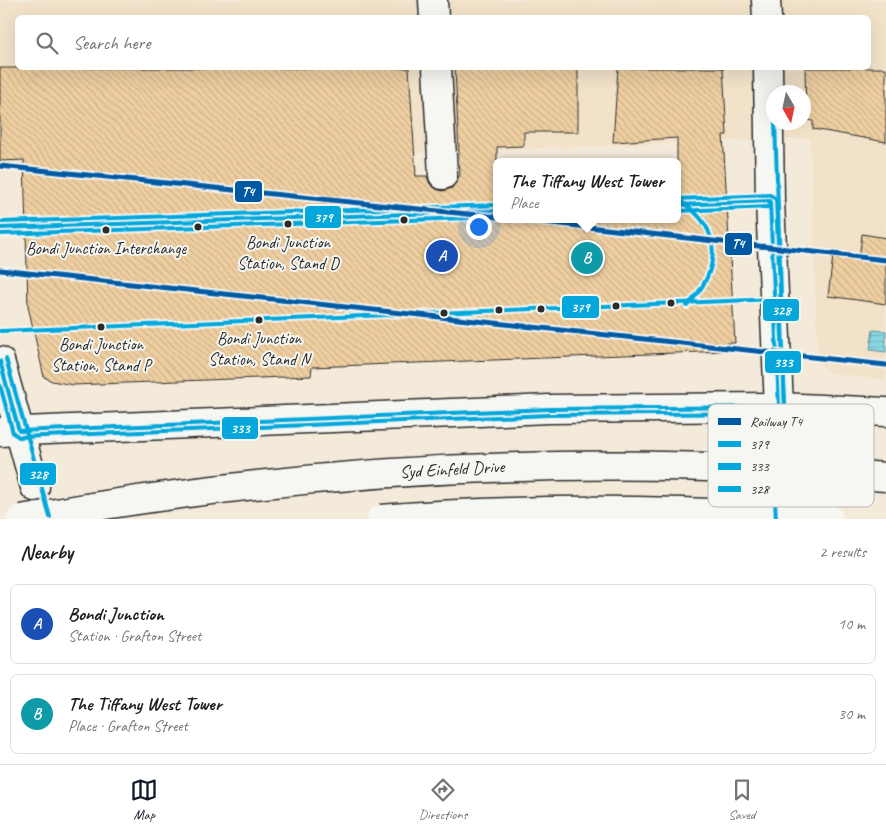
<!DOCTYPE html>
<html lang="en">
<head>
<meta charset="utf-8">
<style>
  body { margin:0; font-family:Caveat,sans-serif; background:#f6f6f6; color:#202124 }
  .compass { position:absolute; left:766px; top:85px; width:45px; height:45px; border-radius:50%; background:#fff; box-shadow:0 5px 20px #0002; rotate:171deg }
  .you { position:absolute; left:478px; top:226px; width:18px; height:18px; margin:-12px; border:4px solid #fff; border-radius:50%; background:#1a73e8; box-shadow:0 0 0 8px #1a73e833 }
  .badge { display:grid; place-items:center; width:32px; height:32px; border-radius:50%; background:#111827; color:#fff; font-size:16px; font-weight:700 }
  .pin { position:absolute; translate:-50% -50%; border:2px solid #fff; box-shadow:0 1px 5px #0006 }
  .popup { position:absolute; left:493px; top:158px; width:188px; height:65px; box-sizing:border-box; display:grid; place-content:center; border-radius:8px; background:#fff; filter:drop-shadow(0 1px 4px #0005); font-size:16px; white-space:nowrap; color:#757577 }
  .popup b { font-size:19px; color:#202124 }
  .popup::after { content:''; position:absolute; left:50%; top:100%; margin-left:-10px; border:10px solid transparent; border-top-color:#fff }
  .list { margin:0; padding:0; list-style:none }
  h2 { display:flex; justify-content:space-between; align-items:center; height:65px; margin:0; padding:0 20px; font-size:21px }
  h2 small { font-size:16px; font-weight:400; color:#757577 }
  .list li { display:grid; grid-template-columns:32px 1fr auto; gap:15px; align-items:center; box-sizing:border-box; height:80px; margin:0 10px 10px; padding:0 10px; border:1px solid #e0e0e0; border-radius:8px }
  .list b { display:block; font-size:19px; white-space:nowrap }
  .list p { margin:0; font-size:16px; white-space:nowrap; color:#757577 }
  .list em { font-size:16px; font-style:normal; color:#757577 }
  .icon { flex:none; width:28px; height:28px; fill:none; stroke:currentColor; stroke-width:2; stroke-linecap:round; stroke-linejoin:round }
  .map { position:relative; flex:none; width:886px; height:519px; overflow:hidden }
  .search { position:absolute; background:#fff; box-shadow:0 5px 20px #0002; left:15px; right:15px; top:15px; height:55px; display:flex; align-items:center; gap:12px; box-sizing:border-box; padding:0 18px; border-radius:8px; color:#757577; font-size:19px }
  .sheet { height:245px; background:#fff }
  nav { display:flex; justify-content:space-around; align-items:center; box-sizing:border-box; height:70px; border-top:1px solid #e0e0e0; background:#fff; font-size:14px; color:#757577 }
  nav a { display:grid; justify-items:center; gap:2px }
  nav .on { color:#111827 }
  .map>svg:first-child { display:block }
  .built { fill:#f2e2c9; fill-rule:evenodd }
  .water { fill:url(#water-rules); stroke:#629299 }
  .building { fill:url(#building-back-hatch); stroke:#2b2b2b }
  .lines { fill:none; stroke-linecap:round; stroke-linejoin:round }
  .minor-tunnel { stroke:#ccc4b7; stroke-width:28; stroke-dasharray:28 14; stroke-linecap:butt }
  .minor-casing { stroke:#2b2b2b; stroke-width:31 }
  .minor { stroke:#f6f6f2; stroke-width:28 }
  .major-bridge-casing { stroke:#2b2b2b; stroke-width:31; stroke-linecap:butt }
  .major-bridge { stroke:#f6f6f2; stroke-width:28 }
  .bus-1-casing { stroke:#f6f6f2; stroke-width:8 }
  .bus-2-casing { stroke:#f6f6f2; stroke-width:8 }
  .bus-3-casing { stroke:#f6f6f2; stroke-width:8 }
  .bus-1 { stroke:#04a7db; stroke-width:4 }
  .bus-2 { stroke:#04a7db; stroke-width:4 }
  .bus-3 { stroke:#04a7db; stroke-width:4 }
  .rail-1-casing { stroke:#f6f6f2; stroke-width:9 }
  .rail-1 { stroke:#005aa3; stroke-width:5 }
  .bus-dot { fill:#2b2b2b; stroke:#f6f6f2; stroke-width:2 }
  .labels { text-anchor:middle; stroke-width:4; stroke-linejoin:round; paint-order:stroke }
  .bus-label { font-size:17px; fill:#2b2b2b; stroke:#f6f6f2 }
  .street-label { font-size:18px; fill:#2b2b2b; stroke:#f6f6f2 }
  .key { fill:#f6f6f2; stroke:#b9b9b6; stroke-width:1 }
  .key-label { font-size:14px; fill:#2b2b2b }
  .line-badge { stroke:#f6f6f2; stroke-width:2 }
  .badge-label { font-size:14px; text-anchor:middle; font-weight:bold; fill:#fff }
</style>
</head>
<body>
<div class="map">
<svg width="886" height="519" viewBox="0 0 886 519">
  <defs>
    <pattern id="water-rules" width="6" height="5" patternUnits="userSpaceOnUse" patternTransform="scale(1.25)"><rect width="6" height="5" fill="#87d7e2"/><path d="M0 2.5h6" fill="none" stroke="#75b9c2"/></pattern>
    <pattern id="building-back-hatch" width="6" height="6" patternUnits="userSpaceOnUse" patternTransform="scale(1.25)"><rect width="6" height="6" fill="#efcfa1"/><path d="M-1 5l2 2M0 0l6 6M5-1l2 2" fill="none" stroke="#cdb28b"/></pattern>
  </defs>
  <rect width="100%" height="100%" fill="#f4eada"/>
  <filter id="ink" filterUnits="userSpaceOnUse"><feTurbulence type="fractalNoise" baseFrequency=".02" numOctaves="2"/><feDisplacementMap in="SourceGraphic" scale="10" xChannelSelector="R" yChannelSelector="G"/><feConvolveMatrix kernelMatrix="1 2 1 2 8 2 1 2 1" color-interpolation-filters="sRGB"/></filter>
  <g filter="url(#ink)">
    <path class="built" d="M0 0H886V380L830 373 818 362 810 138 0 168ZM18 18H868V68H18ZM774 92H804V122H774Z"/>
    <path class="water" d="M873 330 886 331V352L870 350Z"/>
    <g class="building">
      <path d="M0 68H409L416 176H427L430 184 436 189 443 191 452 188 460 175 455 68H578V132H524V146L497 147V219H677V138L613 142 618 68H723L727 135H723L735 343H727V351L312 367 311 376 73 385 52 381 44 377 28 306 24 160 0 161Z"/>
      <path d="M805 68H886V142L813 129V121L806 120Z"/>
      <path d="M862 234 886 238V304L828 296 833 256 859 260Z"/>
    </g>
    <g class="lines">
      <g class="minor-tunnel">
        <path d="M767 444 770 519"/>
        <path d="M789 446 794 519"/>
      </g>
      <defs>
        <g id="minor">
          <path d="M433 0 434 18"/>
          <path d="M766 0 767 18"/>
          <path d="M437 68 443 175"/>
          <path d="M768 68 770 201 779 407 788 445"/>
          <path d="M0 361 35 487"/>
          <path d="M0 432 549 409 779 407 886 412"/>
        </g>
      </defs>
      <use href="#minor" class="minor-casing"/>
      <use href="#minor" class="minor"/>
      <defs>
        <g id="major-bridge">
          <path d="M21 519C307 467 596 453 886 477"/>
          <path d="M381 519C530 507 680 509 829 519"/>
        </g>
      </defs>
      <use href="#major-bridge" class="major-bridge-casing"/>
      <use href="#major-bridge" class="major-bridge"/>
      <defs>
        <g id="bus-1">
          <path d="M677 205 770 201"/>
          <path d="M0 228 497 211"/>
          <path d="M0 331 774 299"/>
          <path d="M0 361 19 431 549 409 779 407 770 201"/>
        </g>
        <g id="bus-2">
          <path d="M677 211 770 207"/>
          <path d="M0 234 497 217"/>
          <path d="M0 385 13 433 19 437 549 415 781 413 785 407 775 122"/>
        </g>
        <g id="bus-3">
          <path d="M677 199 770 195 776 199 785 407 772 449 776 519"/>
          <path d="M680 201C725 229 720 271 687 306"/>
          <path d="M0 222 497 205"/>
          <path d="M6 359 50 517"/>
        </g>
      </defs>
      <use href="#bus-1" class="bus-1-casing"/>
      <use href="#bus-2" class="bus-2-casing"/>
      <use href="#bus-3" class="bus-3-casing"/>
      <use href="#bus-1" class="bus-1"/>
      <use href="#bus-2" class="bus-2"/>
      <use href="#bus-3" class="bus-3"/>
      <defs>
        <g id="rail-1">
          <path d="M0 166 497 217"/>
          <path d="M516 219 886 260"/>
          <path d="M0 270 886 365"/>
        </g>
      </defs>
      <use href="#rail-1" class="rail-1-casing"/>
      <use href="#rail-1" class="rail-1"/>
    </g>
  </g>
  <g class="bus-dot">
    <circle cx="404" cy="220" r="4.5"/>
    <circle cx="288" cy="224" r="4.5"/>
    <circle cx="198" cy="227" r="4.5"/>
    <circle cx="106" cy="230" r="4.5"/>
    <circle cx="671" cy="303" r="4.5"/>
    <circle cx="616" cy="306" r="4.5"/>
    <circle cx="541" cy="309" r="4.5"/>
    <circle cx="499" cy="310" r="4.5"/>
    <circle cx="444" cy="313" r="4.5"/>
    <circle cx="259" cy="320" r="4.5"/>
    <circle cx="101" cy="327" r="4.5"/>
  </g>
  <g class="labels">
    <g class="bus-label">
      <text x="288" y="248">Bondi Junction<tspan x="288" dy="21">Station, Stand D</tspan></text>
      <text x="106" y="254">Bondi Junction Interchange</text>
      <text x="259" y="344">Bondi Junction<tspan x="259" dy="21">Station, Stand N</tspan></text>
      <text x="101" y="350">Bondi Junction<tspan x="101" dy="21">Station, Stand P</tspan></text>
    </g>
    <g class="street-label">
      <text transform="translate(452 469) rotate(-3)" y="6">Syd Einfeld Drive</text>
    </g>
  </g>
  <rect x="708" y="404" width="166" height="103" rx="8" class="key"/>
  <rect x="718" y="418" width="23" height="7" fill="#005aa3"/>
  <rect x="718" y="441" width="23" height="6" fill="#04a7db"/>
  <rect x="718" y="463" width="23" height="7" fill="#04a7db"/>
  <rect x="718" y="486" width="23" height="6" fill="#04a7db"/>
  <g class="key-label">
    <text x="750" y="426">Railway T4</text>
    <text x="750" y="449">379</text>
    <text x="750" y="471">333</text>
    <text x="750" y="494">328</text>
  </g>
  <g class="line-badge">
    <rect x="234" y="180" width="29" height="23" rx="5" fill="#005aa3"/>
    <rect x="304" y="205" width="38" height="24" rx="5" fill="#04a7db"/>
    <rect x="724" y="232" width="29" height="24" rx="5" fill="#005aa3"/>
    <rect x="561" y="295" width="39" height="24" rx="5" fill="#04a7db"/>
    <rect x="762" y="298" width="38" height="24" rx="5" fill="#04a7db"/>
    <rect x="764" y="350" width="38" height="24" rx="5" fill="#04a7db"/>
    <rect x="221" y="416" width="38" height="24" rx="5" fill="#04a7db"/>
    <rect x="19" y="462" width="38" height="24" rx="5" fill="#04a7db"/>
  </g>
  <g class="badge-label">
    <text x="248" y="196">T4</text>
    <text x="323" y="222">379</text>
    <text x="738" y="248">T4</text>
    <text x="580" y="312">379</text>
    <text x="781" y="315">328</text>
    <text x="783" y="367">333</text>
    <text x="240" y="433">333</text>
    <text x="38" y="479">328</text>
  </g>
</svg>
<svg class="compass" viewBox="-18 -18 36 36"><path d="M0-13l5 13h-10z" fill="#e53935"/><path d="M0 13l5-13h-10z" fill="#757577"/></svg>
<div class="you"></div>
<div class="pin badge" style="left:442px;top:256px;background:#1a4fb4">A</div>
<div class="pin badge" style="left:587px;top:258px;background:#0f9aa8">B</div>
<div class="popup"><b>The Tiffany West Tower</b>Place</div>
<div class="search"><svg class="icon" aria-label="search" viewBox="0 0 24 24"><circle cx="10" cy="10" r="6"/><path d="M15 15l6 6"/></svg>Search here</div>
</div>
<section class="sheet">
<h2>Nearby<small>2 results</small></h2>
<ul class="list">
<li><span class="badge" style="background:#1a4fb4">A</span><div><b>Bondi Junction</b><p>Station · Grafton Street</p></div><em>10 m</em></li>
<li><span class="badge" style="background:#0f9aa8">B</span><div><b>The Tiffany West Tower</b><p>Place · Grafton Street</p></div><em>30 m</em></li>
</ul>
</section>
<nav>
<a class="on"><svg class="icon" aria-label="map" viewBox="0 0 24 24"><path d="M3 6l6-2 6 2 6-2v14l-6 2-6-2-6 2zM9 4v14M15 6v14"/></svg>Map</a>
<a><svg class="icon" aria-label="directions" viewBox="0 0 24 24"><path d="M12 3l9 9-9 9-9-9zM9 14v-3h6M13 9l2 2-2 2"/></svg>Directions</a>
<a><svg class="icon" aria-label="saved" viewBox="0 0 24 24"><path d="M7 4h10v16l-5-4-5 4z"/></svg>Saved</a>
</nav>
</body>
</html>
